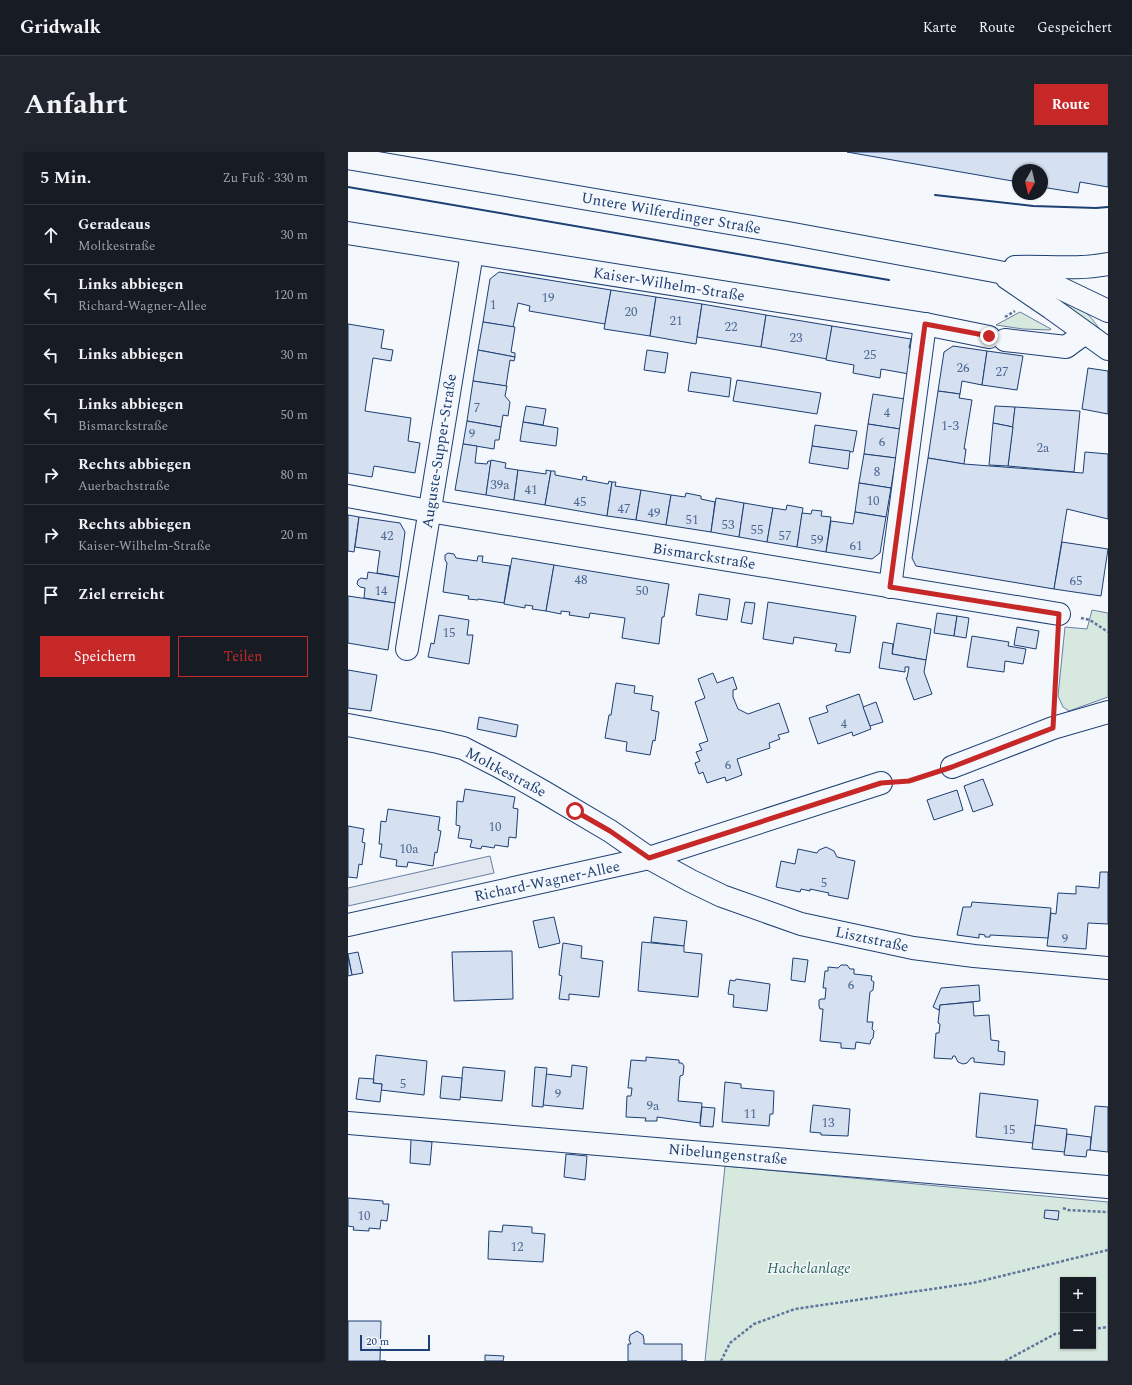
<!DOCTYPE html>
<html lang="de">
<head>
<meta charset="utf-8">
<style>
  body { margin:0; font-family:Spectral,serif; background:#20242c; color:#f1f3f6 }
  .controls { position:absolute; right:12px; bottom:12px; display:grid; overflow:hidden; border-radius:0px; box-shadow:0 1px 3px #0004 }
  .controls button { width:36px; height:36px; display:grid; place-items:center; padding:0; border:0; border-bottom:1px solid #363941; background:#171b24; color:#f1f3f6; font:20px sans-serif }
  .compass { position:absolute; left:664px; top:12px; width:36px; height:36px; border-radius:50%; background:#171b24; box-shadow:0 1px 3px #0004; rotate:188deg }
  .scale { position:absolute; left:12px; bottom:10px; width:70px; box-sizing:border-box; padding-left:4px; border:2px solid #1d3f73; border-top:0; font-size:11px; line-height:14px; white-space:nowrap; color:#1d3f73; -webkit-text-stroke:3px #f4f7fb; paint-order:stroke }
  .stop { position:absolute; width:12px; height:12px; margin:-9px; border:3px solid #c62828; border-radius:50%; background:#fff }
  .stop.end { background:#c62828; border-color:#fff; box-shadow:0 1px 4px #0008 }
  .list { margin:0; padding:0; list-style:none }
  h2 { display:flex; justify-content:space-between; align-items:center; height:52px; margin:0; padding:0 16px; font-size:17px }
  h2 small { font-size:13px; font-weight:400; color:#9ea1a6 }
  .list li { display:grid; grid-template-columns:26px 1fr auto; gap:12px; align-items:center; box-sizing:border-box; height:60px; padding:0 16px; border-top:1px solid #363941 }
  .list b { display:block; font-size:15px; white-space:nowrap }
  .list p { margin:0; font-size:13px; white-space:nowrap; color:#9ea1a6 }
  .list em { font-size:13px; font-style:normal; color:#9ea1a6 }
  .actions { display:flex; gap:8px; padding:12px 16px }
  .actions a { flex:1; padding:9px 0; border:1px solid #c62828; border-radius:0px; text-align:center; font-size:14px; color:#c62828 }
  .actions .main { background:#c62828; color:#fff }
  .icon { flex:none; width:22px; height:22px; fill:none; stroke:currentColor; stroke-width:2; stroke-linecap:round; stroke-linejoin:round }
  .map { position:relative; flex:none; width:760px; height:1209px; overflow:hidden; border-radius:0px }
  header { display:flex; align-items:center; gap:24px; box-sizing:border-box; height:56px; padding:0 20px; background:#171b24; border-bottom:1px solid #363941 }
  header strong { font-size:19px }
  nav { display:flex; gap:22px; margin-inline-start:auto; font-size:14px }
  .intro { display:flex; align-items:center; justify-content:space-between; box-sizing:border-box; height:96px; padding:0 24px }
  h1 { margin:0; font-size:28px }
  .button { padding:10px 18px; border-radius:0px; background:#c62828; color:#fff; font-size:14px; font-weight:700 }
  main { display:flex; gap:24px; padding:0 24px }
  aside { flex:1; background:#171b24; border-radius:0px; box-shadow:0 1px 3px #0004 }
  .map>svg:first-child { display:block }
  .green { fill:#d7e8df; stroke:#687fa3; fill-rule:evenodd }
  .parking { fill:#e3e8f0; stroke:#687fa3 }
  .building { fill:#d5e0f0; stroke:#1d3f73 }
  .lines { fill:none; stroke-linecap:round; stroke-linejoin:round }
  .minor-casing { stroke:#1d3f73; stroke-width:24 }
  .major-casing { stroke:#1d3f73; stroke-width:24 }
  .path { stroke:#5e769c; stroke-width:2.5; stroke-dasharray:3 2; stroke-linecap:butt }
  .minor { stroke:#f4f7fb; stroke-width:22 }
  .major { stroke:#f4f7fb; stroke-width:22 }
  .wall { stroke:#1d3f73; stroke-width:2 }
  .route { stroke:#c62828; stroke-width:5 }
  .labels { text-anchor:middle; stroke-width:3; stroke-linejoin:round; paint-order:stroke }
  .number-label { font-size:13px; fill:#4b6792 }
  .street-label { font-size:15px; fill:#1d3f73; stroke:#f4f7fb }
  .park-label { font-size:15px; font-style:italic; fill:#2c6c60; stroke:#f4f7fb }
</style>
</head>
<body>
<header>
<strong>Gridwalk</strong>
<nav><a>Karte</a><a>Route</a><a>Gespeichert</a></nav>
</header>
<div class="intro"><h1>Anfahrt</h1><a class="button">Route</a></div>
<main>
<aside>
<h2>5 Min.<small>Zu Fuß · 330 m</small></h2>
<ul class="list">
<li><svg class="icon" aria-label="ahead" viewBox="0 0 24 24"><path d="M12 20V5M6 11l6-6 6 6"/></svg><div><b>Geradeaus</b><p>Moltkestraße</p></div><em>30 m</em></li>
<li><svg class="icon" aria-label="left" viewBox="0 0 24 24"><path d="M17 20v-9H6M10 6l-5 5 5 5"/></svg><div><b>Links abbiegen</b><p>Richard-Wagner-Allee</p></div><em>120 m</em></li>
<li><svg class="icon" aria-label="left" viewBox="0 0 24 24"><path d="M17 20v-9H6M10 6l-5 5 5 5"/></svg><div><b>Links abbiegen</b></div><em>30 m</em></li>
<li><svg class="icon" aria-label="left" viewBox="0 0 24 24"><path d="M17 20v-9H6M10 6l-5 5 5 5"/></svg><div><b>Links abbiegen</b><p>Bismarckstraße</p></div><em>50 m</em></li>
<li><svg class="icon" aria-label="right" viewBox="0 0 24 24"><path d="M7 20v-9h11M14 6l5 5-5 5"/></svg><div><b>Rechts abbiegen</b><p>Auerbachstraße</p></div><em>80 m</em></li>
<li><svg class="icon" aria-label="right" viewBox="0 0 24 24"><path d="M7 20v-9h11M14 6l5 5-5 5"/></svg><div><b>Rechts abbiegen</b><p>Kaiser-Wilhelm-Straße</p></div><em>20 m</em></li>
<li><svg class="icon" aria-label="arrive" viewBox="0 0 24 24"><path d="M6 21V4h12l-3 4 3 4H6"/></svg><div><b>Ziel erreicht</b></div></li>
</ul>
<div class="actions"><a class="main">Speichern</a><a>Teilen</a></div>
</aside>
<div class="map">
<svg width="760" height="1209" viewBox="0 0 760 1209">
  <rect width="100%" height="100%" fill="#f4f7fb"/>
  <g class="green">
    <path d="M715 148C737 158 741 161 754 181L710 156Z"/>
    <path d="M672 160 703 177 702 178 675 177 648 173Z"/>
    <path d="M744 458 760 461V545L721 559 715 555 710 544 717 475 739 477Z"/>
    <path d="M377 1014 760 1050V1209H357ZM715 1128H745V1194H715Z"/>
  </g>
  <path class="parking" d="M142 704 146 721 0 754V736Z"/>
  <g class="building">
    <path d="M499 0H760V35L732 30 730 41 694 35V18H670V30Z"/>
    <path d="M151 120 263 138 257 172 181 159 182 154 170 151 165 175 135 170 142 127Z"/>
    <path d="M263 138 308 145 302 184 256 177Z"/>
    <path d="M308 145 354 152 348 192 302 184Z"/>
    <path d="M354 152 418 163 413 195 349 185Z"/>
    <path d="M418 163 484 174 479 207 413 195Z"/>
    <path d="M135 170 167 175 163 200 167 201V205L130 198Z"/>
    <path d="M0 172 36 178 33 196 45 198 43 209 25 206 17 259 63 266 60 289 72 291 67 321 26 314 24 325 0 321Z"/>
    <path d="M484 174 563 187 561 196H566L561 222 533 217 532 226 505 221 506 213 478 208Z"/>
    <path d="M605 194 639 199 634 233 614 229 612 242 590 239 596 200Z"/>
    <path d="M130 198 167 205 166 209 162 208 158 234 125 229Z"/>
    <path d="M299 198 320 201 317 221 296 218Z"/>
    <path d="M639 199 675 204 669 238 634 233Z"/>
    <path d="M740 216 760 219V262L734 257Z"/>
    <path d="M343 220 383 226 381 245 340 239Z"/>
    <path d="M389 228 473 241 469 262 385 249Z"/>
    <path d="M125 229 159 234 157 244 162 250 160 264 155 263 153 275 119 269Z"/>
    <path d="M590 239 612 242 611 246 624 248 616 297H618L616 312 580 306Z"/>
    <path d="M525 242 557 247 552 277 520 272Z"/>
    <path d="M178 254 198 257 195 273 175 270Z"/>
    <path d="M647 254 667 255 665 275 645 271Z"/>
    <path d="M667 255 732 259 726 320 660 314Z"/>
    <path d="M119 269 153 275 151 288H147L146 297 115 292Z"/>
    <path d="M175 270 210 276 208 294 172 289Z"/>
    <path d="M645 271 665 275 660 314 641 313Z"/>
    <path d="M520 272 552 277 548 306 516 302Z"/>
    <path d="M467 273 509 279 505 300 464 294Z"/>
    <path d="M115 292 129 294 127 311 139 312 140 309H143L138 343 107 338Z"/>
    <path d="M464 294 502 299 500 317 461 311Z"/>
    <path d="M737 300 760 302V367L719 357 706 437 568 414 564 406 580 306 616 312 735 321Z"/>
    <path d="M516 302 548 306 543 336 511 331Z"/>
    <path d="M143 308 158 311 157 316 170 318 166 348 138 343Z"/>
    <path d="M170 318 198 322V318L203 319 197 353 166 348Z"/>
    <path d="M203 319H207V323L234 328 235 324 239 325 238 328 260 332 261 329 264 330 259 364 197 353Z"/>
    <path d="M264 330H268L267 334 293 338 288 368 259 364Z"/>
    <path d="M511 331 543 336 538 365 507 360Z"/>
    <path d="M293 338 323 343 318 373 288 368Z"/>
    <path d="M338 341 353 344V347L367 350 363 380 318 373 323 343 337 345Z"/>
    <path d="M368 346 396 351 391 385 363 380Z"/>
    <path d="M396 351 425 356 419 390 391 385Z"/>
    <path d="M439 353 455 356 449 395 419 390 425 356 438 358Z"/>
    <path d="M464 358 474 359 473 364 483 365 478 400 449 395 454 361 463 362Z"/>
    <path d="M507 360 538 365 532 401 524 407 478 400 483 369 505 372Z"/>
    <path d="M0 363 11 365 6 400 0 399Z"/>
    <path d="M11 365 52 371 57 380 51 425 29 421 32 399 7 395Z"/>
    <path d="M714 390 760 397 753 444 706 437Z"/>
    <path d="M100 401 106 402 108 406 129 409 130 404H135L134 410 162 414 156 451 130 447V448L120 447 121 444 95 440 99 411 97 408V403Z"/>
    <path d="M164 406 206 413 198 459 184 457 185 454 177 453V456L156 452Z"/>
    <path d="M206 413 321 432 316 465H314L311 492 274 486 277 466 242 461 241 466 221 463 222 460 213 459V462L198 459Z"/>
    <path d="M20 420 51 425 47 451 16 446 17 436 12 435 9 432 10 428 13 426 19 427Z"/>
    <path d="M351 442 382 447 379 468 348 463Z"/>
    <path d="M0 444 47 451 40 498 0 491Z"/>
    <path d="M397 450 407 451 404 472 393 470Z"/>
    <path d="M420 450 508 464 502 501 487 499 489 492 446 485 445 492 415 487Z"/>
    <path d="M589 461 609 464 606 484 586 481Z"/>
    <path d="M91 463 121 468 119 483H125L121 512 80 505 83 491 86 492Z"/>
    <path d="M609 464 621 466 618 486 606 484Z"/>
    <path d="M549 471 583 477 578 508 544 502Z"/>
    <path d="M669 475 691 479 688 497 666 493Z"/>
    <path d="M624 484 661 490 660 494 678 497 675 512 657 509 656 520 619 515Z"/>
    <path d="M535 490 545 492 544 502 578 508 576 520 584 542 566 548 558 526H559L561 515H557V520L531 516Z"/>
    <path d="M0 518 29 523 23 559 0 556Z"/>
    <path d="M365 521 369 531 385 525 389 537 385 538V545L390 557 400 562 431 551 441 580 430 583 432 587 421 591 422 596 389 607 394 623 378 629 377 625 359 631 355 620 351 622 347 611 352 609 348 600 354 598 351 592 360 589 347 550 357 546 350 527Z"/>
    <path d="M268 531 287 534 286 541 305 544 303 558 311 560 307 589 305 588 302 603 278 599 279 590 257 586 261 563H263Z"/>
    <path d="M511 542 523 577 505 584 504 580 470 592 461 566 480 560 478 554Z"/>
    <path d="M528 550 535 570 522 574 515 555Z"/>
    <path d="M131 565 170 573 168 585 129 577Z"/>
    <path d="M635 627 645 653 625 660 616 634Z"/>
    <path d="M117 637 167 645 165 656 170 657 168 686 161 685 160 695 147 693 146 696 134 694 133 697 122 695 124 688 110 686 112 674 108 673 109 649 115 650Z"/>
    <path d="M609 638 615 658 586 668 579 648Z"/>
    <path d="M40 657 92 665 90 678 93 679 89 701 87 700 85 714 60 710 59 715 48 714 49 708 32 705 34 692H31L33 669 38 670Z"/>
    <path d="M0 674 16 677 14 690 17 691 14 713 11 712 9 726 0 725Z"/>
    <path d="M478 695 486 699 489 705 507 709 500 747 480 743 481 741 462 737V739L453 737 452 740 428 735 433 709 447 712 450 697 469 701 471 698Z"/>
    <path d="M752 720H760V772L740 771 738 797 699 794 703 761 708 762 710 741 728 742V734L751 736Z"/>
    <path d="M624 750 703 756 700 786 642 783V785H637V783L631 782V786L609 783 615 755H623Z"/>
    <path d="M206 765 212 791 191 796 185 769Z"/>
    <path d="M306 765 339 769 336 794 303 790Z"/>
    <path d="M294 790 336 794V800L354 802 350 845 290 839Z"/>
    <path d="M215 791 234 794 233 806 255 809 251 845 221 842V848L211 847 214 824 211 823Z"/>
    <path d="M164 799 165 847 106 849 104 800Z"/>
    <path d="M10 800 15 821 4 823 0 802Z"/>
    <path d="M0 805 4 823 0 824Z"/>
    <path d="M445 806 460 808 457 830 443 828Z"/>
    <path d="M493 813H499L502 817H506V822L524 824 523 828 526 830 525 838 522 840 519 870H525L524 877 526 879 525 886 523 888 522 892 508 890 507 897 493 896V891L472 889 475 857H472L471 854V848L473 847H477L478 836H475L477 819H480V815L490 816Z"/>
    <path d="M388 827 422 832 419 859 385 855 386 843 380 842 382 828 387 829Z"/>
    <path d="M631 833 632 849 592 853 591 858 585 855 593 836Z"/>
    <path d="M625 850 626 864 641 863 643 888 651 889 650 899 657 900 656 913 626 910V906H623L619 911 615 912 610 910 607 904H605L604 907 586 906 588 881H591L592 872 590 871 592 853Z"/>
    <path d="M28 903 79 909 76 943 33 938 34 932 25 931Z"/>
    <path d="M298 905 331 908V911H334L336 914 335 923 332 924 330 949 354 951 352 971 309 965V969H297L298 966 278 965 279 944H283L284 936H280L283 908 298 909Z"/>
    <path d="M224 913 239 915 235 957 195 953 198 922 223 925Z"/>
    <path d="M115 915 157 919 154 949 112 945Z"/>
    <path d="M187 915 199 916 195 955 184 954Z"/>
    <path d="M94 924 114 926 112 948 92 946Z"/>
    <path d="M11 926 26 927 25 931 34 932 32 950 8 947Z"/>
    <path d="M377 930 393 932V936L426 939 425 962H422L421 974 374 970Z"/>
    <path d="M632 941 690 948 685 991 628 985Z"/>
    <path d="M465 953 502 957 500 984 473 983V981L462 980Z"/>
    <path d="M747 954 760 955V1000L742 998Z"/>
    <path d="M354 955 367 956 365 975 352 974Z"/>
    <path d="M687 973 719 977 717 1000 684 997Z"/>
    <path d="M719 982 743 985 742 998H739L738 1005 716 1003Z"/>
    <path d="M63 987 84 990 82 1013 62 1011Z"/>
    <path d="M218 1002 239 1004 237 1028 216 1025Z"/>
    <path d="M0 1046 35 1049V1052H41L39 1069 33 1068 32 1077 21 1076V1079L5 1078 6 1075 0 1074Z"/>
    <path d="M697 1058 711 1059 710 1068 696 1066Z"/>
    <path d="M155 1073 184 1075V1081L197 1082 195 1110 140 1107 141 1079 154 1080Z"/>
    <path d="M0 1169H33L32 1209H38H0Z"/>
    <path d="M289 1179 295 1183 296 1188V1192H334V1209H339H280V1192H283L281 1188 282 1183Z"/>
    <path d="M137 1203 156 1204 155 1209H137Z"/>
  </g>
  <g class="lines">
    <defs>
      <g id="minor">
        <path d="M0 81 577 172 641 185"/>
        <path d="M657 188 718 195 737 181"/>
        <path d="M0 344 81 359 711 462"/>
        <path d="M542 435 577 172"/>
        <path d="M59 497 124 101"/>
        <path d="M0 573 90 590 115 596 152 615 196 640 262 679 301 706 343 729 374 744 453 772 565 796 626 804 760 816"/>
        <path d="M604 615 705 576 760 560"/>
        <path d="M0 773 301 706 533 631"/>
        <path d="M0 971 760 1035"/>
      </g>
      <g id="major">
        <path d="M0 6 440 81 646 119 689 128 712 136 760 159"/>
        <path d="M667 115C698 114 729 118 760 112"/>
        <path d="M659 126 703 156 760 197"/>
      </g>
    </defs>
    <use href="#minor" class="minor-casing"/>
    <use href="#major" class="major-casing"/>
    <g class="path">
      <path d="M657 165 667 159"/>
      <path d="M733 466 742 468 760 480"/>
      <path d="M706 552 710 485"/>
      <path d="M554 629H561L582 622"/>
      <path d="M715 1056 720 1058 760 1060"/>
      <path d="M745 1177 760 1175"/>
      <path d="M373 1209 382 1191 406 1172 447 1157 625 1131 760 1098"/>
      <path d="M657 1209 707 1182 715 1181"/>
    </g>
    <use href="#minor" class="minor"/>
    <use href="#major" class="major"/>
    <g class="wall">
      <path d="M0 35 541 128"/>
      <path d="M587 43 685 54 748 56 760 55"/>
    </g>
  </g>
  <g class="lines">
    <path class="route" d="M227 659 262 679 301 706 533 631 561 629 604 615 705 576 711 462 542 435 577 172 641 184"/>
  </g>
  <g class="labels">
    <g class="number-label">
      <text x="200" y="150">19</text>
      <text x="145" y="157">1</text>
      <text x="283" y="164">20</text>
      <text x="328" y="173">21</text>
      <text x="383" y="179">22</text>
      <text x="448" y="190">23</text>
      <text x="522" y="207">25</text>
      <text x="615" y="220">26</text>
      <text x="654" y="224">27</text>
      <text x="129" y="260">7</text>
      <text x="539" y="265">4</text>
      <text x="602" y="278">1-3</text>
      <text x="124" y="286">9</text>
      <text x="534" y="294">6</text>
      <text x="695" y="300">2a</text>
      <text x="529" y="324">8</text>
      <text x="152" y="337">39a</text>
      <text x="183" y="342">41</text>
      <text x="525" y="353">10</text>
      <text x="232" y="354">45</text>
      <text x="276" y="361">47</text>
      <text x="306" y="365">49</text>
      <text x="344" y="372">51</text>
      <text x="380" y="377">53</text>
      <text x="409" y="382">55</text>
      <text x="39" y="388">42</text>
      <text x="437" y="388">57</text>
      <text x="469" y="392">59</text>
      <text x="508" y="398">61</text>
      <text x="233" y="432">48</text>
      <text x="728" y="433">65</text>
      <text x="33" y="443">14</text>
      <text x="294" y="443">50</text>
      <text x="101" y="485">15</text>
      <text x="496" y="576">4</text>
      <text x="380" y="617">6</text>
      <text x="147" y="679">10</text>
      <text x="61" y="701">10a</text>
      <text x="476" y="735">5</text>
      <text x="717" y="791">9</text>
      <text x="503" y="837">6</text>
      <text x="55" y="936">5</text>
      <text x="210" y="946">9</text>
      <text x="305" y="958">9a</text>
      <text x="402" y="966">11</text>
      <text x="480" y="975">13</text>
      <text x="661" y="982">15</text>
      <text x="16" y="1068">10</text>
      <text x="169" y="1099">12</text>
    </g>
    <g class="street-label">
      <text transform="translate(323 61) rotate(10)" y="5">Untere Wilferdinger Straße</text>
      <text transform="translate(321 132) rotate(9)" y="5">Kaiser-Wilhelm-Straße</text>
      <text transform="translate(91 299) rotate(-81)" y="5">Auguste-Supper-Straße</text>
      <text transform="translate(356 404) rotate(9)" y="5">Bismarckstraße</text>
      <text transform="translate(158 620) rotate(28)" y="5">Moltkestraße</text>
      <text transform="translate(199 729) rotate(-12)" y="5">Richard-Wagner-Allee</text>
      <text transform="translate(524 787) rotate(12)" y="5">Lisztstraße</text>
      <text transform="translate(380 1002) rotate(5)" y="5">Nibelungenstraße</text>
    </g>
    <g class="park-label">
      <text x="461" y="1121">Hachelanlage</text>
    </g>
  </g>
</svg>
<div class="controls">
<button>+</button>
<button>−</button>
</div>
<svg class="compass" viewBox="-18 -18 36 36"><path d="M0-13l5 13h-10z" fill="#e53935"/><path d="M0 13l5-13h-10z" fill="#9ea1a6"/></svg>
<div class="scale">20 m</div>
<div class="stop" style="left:227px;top:659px"></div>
<div class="stop end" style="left:641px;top:184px"></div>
</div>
</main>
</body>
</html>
